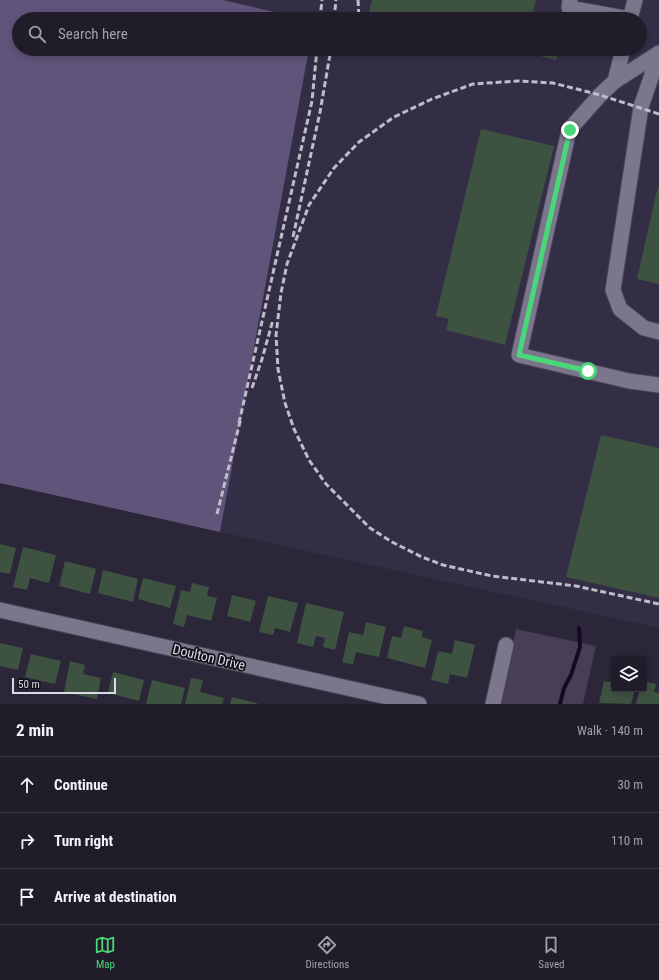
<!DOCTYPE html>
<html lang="en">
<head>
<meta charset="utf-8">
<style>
  body { margin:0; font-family:"Roboto Condensed",sans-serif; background:#2d2936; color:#f1f3f6 }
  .controls { position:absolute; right:12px; bottom:12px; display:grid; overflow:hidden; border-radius:4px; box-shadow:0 2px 6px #0003 }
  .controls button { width:36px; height:36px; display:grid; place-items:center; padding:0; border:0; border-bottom:1px solid #3d3a47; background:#201c2a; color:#f1f3f6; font:20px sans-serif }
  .scale { position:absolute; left:12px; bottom:10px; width:104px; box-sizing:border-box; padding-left:4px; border:2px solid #dddae7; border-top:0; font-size:11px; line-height:14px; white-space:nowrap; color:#dddae7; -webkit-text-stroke:3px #131019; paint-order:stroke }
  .stop { position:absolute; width:12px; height:12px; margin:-9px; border:3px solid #49d778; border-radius:50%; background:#fff }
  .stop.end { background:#49d778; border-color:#fff; box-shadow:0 1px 4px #0008 }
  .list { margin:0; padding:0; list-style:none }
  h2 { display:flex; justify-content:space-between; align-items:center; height:52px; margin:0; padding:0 16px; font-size:17px }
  h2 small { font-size:13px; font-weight:400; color:#a2a1a8 }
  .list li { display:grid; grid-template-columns:26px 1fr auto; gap:12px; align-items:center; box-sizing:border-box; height:56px; padding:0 16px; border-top:1px solid #3d3a47 }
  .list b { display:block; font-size:15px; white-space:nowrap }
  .list em { font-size:13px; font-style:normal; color:#a2a1a8 }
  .icon { flex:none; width:22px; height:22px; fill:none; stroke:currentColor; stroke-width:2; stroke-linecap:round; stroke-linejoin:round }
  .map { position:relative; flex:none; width:659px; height:704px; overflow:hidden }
  .search { position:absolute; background:#201c2a; box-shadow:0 2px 6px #0003; left:12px; right:12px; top:12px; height:44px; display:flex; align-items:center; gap:10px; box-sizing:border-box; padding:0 14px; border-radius:22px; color:#a2a1a8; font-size:15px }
  .sheet { height:220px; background:#201c2a }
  nav { display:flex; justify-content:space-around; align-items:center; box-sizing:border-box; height:56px; border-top:1px solid #3d3a47; background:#201c2a; font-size:11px; color:#a2a1a8 }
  nav a { display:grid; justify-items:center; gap:2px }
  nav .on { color:#49d778 }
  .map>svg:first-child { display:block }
  .built { fill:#342d46 }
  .green { fill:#463f56 }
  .forest { fill:#5f557a }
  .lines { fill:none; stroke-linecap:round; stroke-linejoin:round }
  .stream { stroke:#150928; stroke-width:4 }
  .building { fill:#3e5242 }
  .minor-casing { stroke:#484353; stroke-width:17 }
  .minor { stroke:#7b768c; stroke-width:15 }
  .rail { stroke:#bfbcca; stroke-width:3; stroke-dasharray:6 3; stroke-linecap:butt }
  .route { stroke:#49d778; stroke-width:5 }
  .labels { text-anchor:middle; stroke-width:3.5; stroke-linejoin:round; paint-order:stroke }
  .street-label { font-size:14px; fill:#dddae7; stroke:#131019 }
</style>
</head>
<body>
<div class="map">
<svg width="659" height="704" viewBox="0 0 659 704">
  <rect width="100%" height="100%" fill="#2b2638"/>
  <path class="built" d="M223 0H659V628L220 532 309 49H640V19H305Z"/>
  <path class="green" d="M516 629 596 646 583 704H499Z"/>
  <path class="forest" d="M0 0H223L305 19H19V49H309L220 532 0 483Z"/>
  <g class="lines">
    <path class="stream" d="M560 704 564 688 571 675 580 647 579 628"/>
  </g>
  <g class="building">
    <path d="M372 0H536L533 11 564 18 382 19 368 16Z"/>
    <path d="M511 49H559L556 60Z"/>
    <path d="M481 129 554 146 505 345 446 330 449 319 436 316Z"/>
    <path d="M658 186H659V284L637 279Z"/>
    <path d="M601 435 659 448V598L566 577Z"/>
    <path d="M0 544 16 548 10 574 0 572Z"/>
    <path d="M23 547 56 555 49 583 30 578 27 590 13 587Z"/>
    <path d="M65 561 96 569 90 594 59 586Z"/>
    <path d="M103 570 138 579 133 602 98 593Z"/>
    <path d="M143 578 176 586 170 608 138 599Z"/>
    <path d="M192 583 209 587 207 596 217 598 211 621 187 615 184 627 173 624 181 590 190 592Z"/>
    <path d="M232 595 256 601 250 622 227 616Z"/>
    <path d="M268 596 298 603 290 632 275 628 273 635 259 632Z"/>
    <path d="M306 603 344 612 335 650 323 647 325 638 316 636 313 647 297 643Z"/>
    <path d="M366 622 386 627 379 657 356 652 353 665 342 662 349 632 363 635Z"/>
    <path d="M404 626 423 631 422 637 432 640 425 668 387 658 392 636 401 638Z"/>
    <path d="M455 640 475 645 467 678 450 674 448 684 431 680 438 651 452 654Z"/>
    <path d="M0 643 23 648 18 670 0 666Z"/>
    <path d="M31 654 61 661 55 684 25 677Z"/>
    <path d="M70 661 85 665 83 674 101 678 97 699 64 692Z"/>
    <path d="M113 672 144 680 139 701 108 693Z"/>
    <path d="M191 678 203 680 200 692 224 698 222 704H185Z"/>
    <path d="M152 680 185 688 181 704H146Z"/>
    <path d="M604 681 614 683V689H635L631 704 599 703Z"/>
    <path d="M644 681 656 684 654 692 659 693V704H636L640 689H644Z"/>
    <path d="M232 697 257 703V704H230Z"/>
  </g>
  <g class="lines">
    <defs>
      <g id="minor">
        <path d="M570 0 569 8 630 19"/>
        <path d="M630 19 635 0"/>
        <path d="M659 53 615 81 600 95 569 130 519 355 629 381 659 385"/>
        <path d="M659 54 641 107 613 290 620 309 644 328 659 332"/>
        <path d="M615 81 623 49"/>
        <path d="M0 610 419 704"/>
        <path d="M493 704 506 645"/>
      </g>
    </defs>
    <use href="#minor" class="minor-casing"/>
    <use href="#minor" class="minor"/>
    <g class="rail">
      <path d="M358 0 359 19"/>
      <path d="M320 19 322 0"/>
      <path d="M334 19 336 0"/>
      <path d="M659 114 600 95 553 83 518 81 473 84 432 99 394 117 359 142 334 168 309 205 287 264 281 293 276 335 278 369 285 403 294 429 309 460 326 484 370 528 392 542 422 557 443 565 492 576 576 586 659 604"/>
      <path d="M293 237 320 112 331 49"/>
      <path d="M252 388 262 359 273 320"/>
      <path d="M239 423 312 101 317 49"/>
      <path d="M217 514 241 418"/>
    </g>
  </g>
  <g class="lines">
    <path class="route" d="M570 130 519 355 588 371"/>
  </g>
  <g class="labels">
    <g class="street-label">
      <text transform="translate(209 657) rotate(13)" y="5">Doulton Drive</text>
    </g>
  </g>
</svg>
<div class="controls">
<button><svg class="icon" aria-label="layers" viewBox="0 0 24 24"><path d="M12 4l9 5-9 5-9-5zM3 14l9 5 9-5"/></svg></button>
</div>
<div class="scale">50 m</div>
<div class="stop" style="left:588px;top:371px"></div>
<div class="stop end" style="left:570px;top:130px"></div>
<div class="search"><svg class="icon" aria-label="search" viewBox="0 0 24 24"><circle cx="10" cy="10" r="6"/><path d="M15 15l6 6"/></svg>Search here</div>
</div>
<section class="sheet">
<h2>2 min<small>Walk · 140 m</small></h2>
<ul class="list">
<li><svg class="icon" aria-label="ahead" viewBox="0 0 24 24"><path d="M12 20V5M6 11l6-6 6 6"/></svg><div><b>Continue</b></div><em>30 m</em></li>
<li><svg class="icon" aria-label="right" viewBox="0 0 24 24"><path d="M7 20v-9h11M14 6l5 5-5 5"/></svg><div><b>Turn right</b></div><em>110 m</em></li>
<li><svg class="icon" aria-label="arrive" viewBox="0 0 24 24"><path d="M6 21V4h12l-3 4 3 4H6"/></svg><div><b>Arrive at destination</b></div></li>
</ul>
</section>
<nav>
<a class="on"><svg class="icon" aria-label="map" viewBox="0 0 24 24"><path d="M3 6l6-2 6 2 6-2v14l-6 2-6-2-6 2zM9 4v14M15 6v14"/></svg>Map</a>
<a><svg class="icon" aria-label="directions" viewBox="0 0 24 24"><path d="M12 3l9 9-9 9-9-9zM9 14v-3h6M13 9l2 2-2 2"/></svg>Directions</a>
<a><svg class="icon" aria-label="saved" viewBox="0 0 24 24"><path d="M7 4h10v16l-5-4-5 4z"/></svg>Saved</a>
</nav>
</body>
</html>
